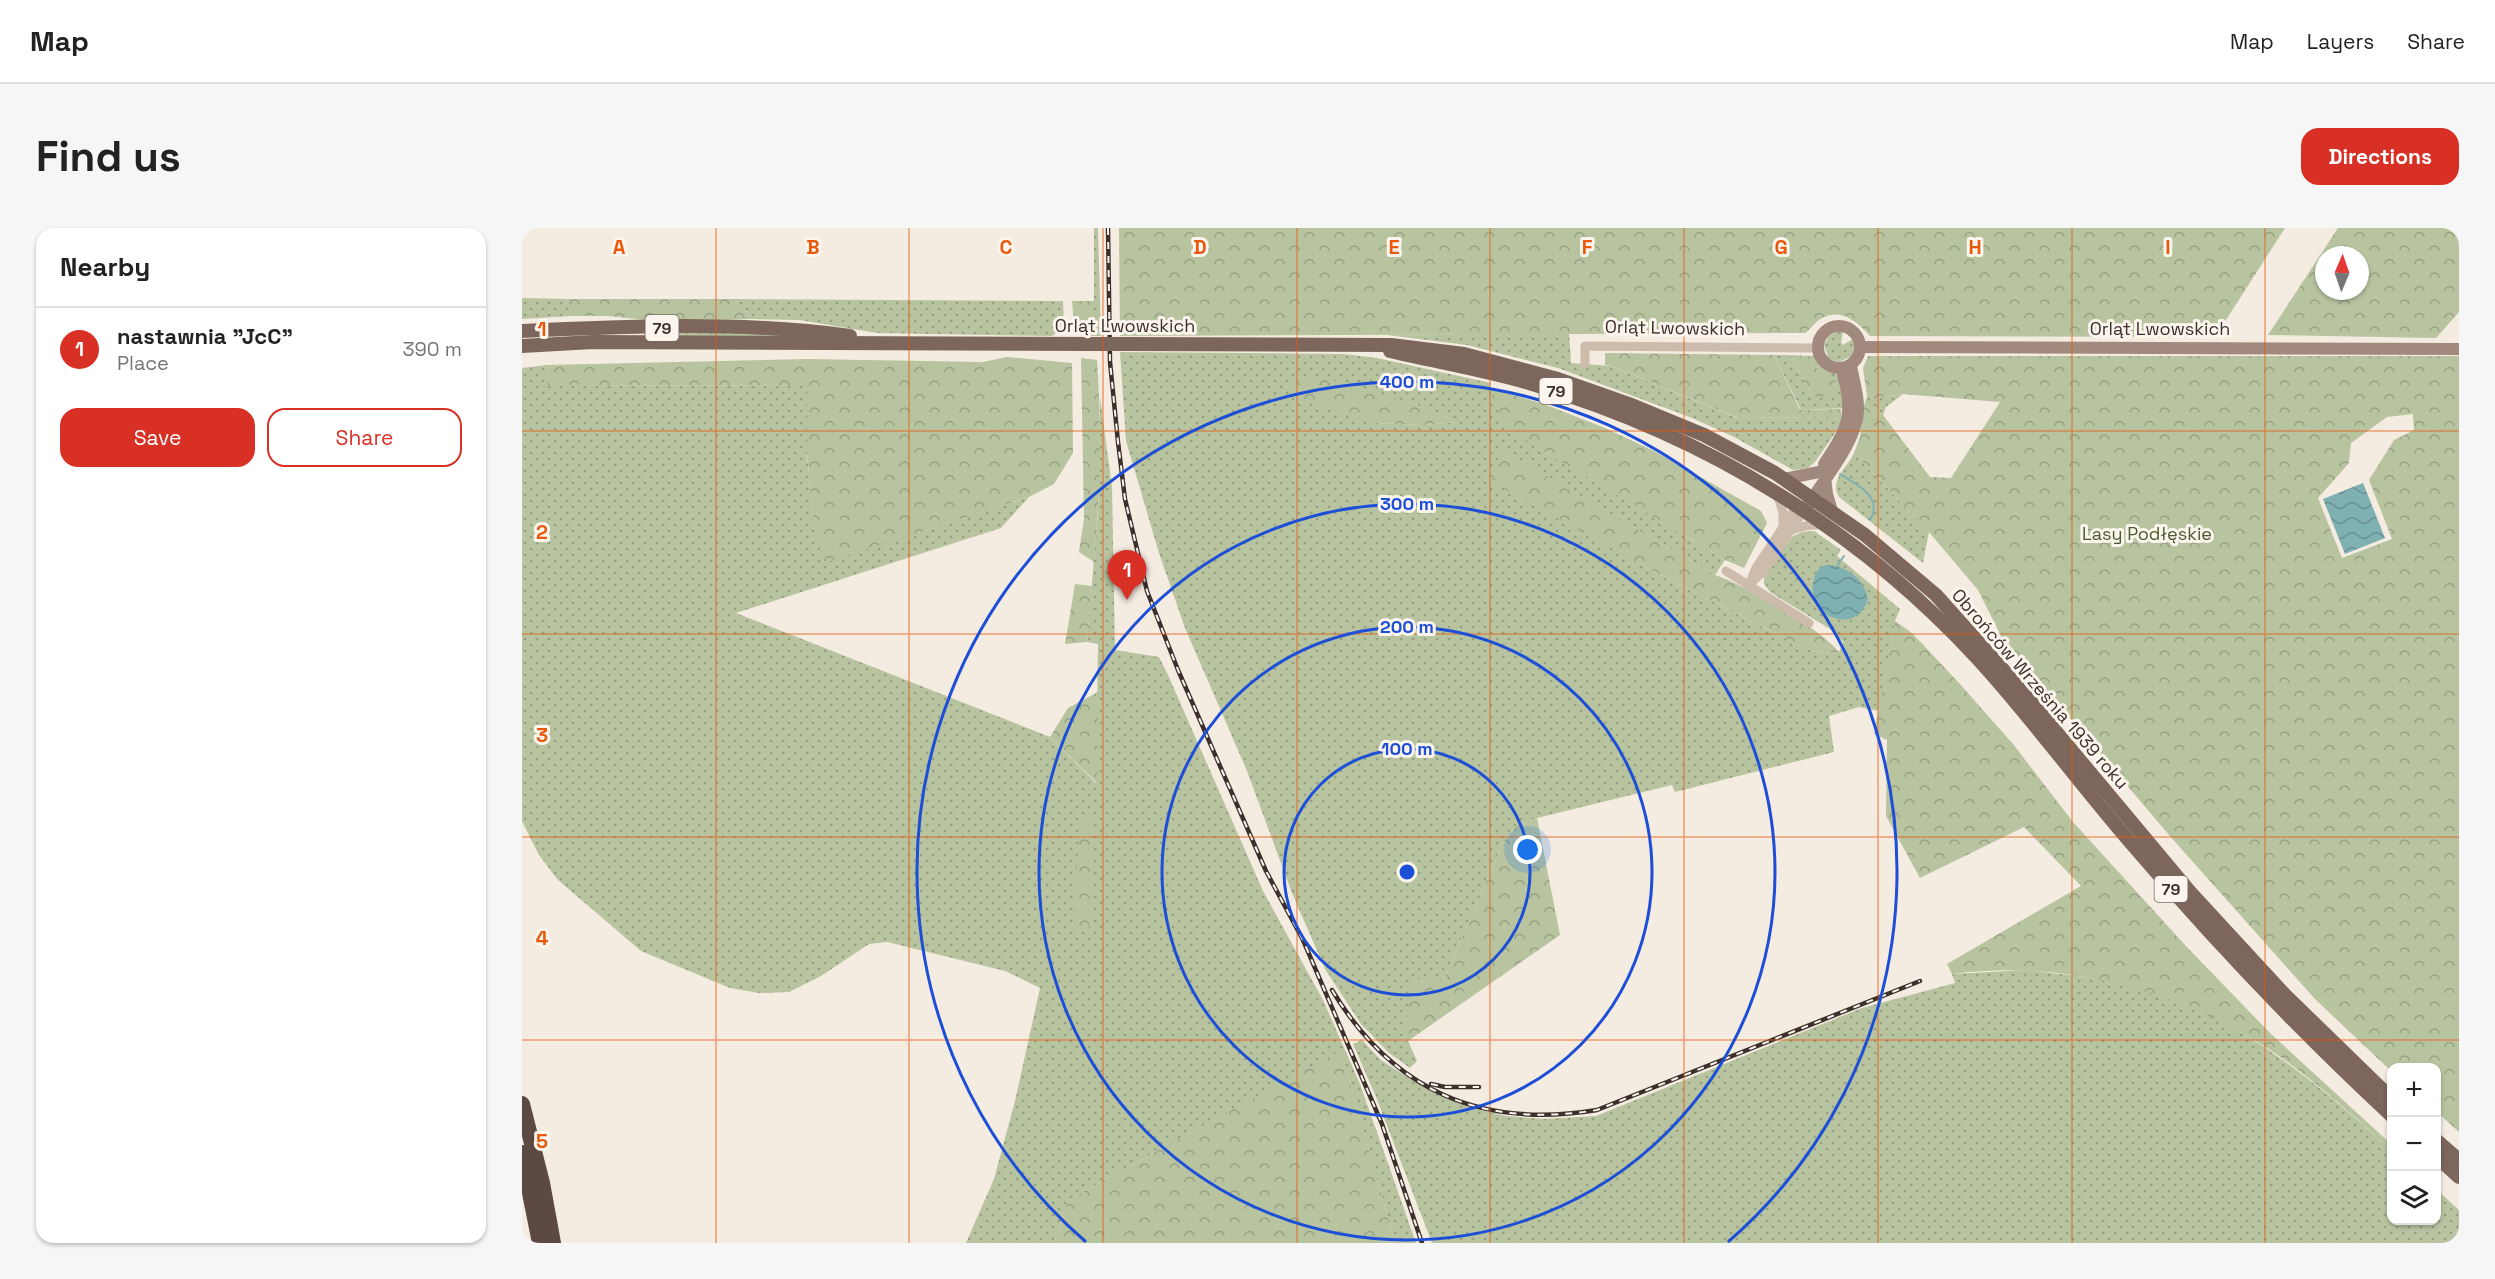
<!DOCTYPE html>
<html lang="en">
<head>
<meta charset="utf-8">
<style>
  body { margin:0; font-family:"Space Grotesk",sans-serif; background:#f6f6f6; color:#222 }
  .controls { position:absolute; right:18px; bottom:18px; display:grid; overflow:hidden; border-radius:12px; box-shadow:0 2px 4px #0004 }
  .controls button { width:54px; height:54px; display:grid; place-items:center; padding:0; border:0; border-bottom:2px solid #e0e0e0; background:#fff; color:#222; font:30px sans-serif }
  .compass { position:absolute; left:1793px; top:18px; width:54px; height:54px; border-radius:50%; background:#fff; box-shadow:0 2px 4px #0004; rotate:2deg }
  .you { position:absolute; left:1006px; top:622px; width:21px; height:21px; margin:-15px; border:4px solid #fff; border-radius:50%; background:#1a73e8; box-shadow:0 0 0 9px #1a73e833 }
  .badge { display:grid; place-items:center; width:39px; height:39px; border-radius:50%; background:#d93025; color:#fff; font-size:20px; font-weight:700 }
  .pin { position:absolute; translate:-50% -50px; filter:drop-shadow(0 2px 3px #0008) }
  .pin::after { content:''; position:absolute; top:32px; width:21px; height:18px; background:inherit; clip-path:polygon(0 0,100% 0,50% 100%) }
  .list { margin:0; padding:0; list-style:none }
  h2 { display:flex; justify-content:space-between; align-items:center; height:78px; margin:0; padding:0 24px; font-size:26px }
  h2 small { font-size:20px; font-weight:400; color:#767676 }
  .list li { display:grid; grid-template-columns:39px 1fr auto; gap:18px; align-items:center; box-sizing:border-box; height:84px; padding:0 24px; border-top:2px solid #e0e0e0 }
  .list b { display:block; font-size:22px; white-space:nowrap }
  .list p { margin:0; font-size:20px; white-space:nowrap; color:#767676 }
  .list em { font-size:20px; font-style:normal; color:#767676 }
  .actions { display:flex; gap:12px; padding:18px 24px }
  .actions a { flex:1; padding:14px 0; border:2px solid #d93025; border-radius:18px; text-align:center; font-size:21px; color:#d93025 }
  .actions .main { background:#d93025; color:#fff }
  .icon { flex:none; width:33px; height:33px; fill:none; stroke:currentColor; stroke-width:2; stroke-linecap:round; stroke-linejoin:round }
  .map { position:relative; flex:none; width:1937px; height:1015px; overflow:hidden; border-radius:18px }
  header { display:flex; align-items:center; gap:36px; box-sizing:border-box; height:84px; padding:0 30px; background:#fff; border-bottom:2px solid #e0e0e0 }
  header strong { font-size:28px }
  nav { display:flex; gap:33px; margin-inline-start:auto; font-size:21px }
  .intro { display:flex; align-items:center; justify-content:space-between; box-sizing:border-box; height:144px; padding:0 36px }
  h1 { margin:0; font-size:42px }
  .button { padding:15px 27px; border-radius:18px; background:#d93025; color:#fff; font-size:21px; font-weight:700 }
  main { display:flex; gap:36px; padding:0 36px }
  aside { flex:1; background:#fff; border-radius:18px; box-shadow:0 2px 4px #0004 }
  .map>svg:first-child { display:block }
  .green { fill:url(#green-dots); fill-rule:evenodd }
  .forest { fill:url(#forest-crowns); fill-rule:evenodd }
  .water { fill:url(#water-waves) }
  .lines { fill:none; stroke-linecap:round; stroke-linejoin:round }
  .stream { stroke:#7fb0b2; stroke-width:2 }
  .street { stroke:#cdbbac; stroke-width:9 }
  .secondary { stroke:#a18a7d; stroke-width:12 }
  .primary { stroke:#7d675c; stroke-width:14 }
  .highway { stroke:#5c4a42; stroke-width:16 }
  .rail-casing { stroke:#3b302b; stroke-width:4.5 }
  .rail { stroke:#fbf5ee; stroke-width:2; stroke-dasharray:7; stroke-linecap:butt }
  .primary-bridge { stroke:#7d675c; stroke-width:14 }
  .grid { fill:none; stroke:#e8590c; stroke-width:1.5; stroke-opacity:0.55 }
  .ring { fill:none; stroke:#1d4ed8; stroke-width:3 }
  .labels { text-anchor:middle; stroke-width:6; stroke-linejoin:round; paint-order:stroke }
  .shield { fill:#fbf5ee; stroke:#756b66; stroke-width:1.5 }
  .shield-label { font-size:16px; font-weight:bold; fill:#3b302b }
  .street-label { font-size:18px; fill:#3b302b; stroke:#fbf5ee }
  .park-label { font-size:18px; fill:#4a5a2e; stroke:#fbf5ee }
  .grid-label { font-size:20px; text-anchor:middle; font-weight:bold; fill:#e8590c; stroke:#fbf5ee; stroke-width:6; stroke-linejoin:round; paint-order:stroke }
  .centre { fill:#1d4ed8; stroke:#fbf5ee; stroke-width:3 }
  .ring-label { font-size:18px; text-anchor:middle; font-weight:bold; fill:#1d4ed8; stroke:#fbf5ee; stroke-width:6; stroke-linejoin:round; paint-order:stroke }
</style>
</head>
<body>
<header>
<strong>Map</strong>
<nav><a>Map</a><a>Layers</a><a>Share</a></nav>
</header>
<div class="intro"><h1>Find us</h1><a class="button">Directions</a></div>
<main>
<aside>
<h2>Nearby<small></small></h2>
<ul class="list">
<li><span class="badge">1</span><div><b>nastawnia &quot;JcC&quot;</b><p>Place</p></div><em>390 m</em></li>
</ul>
<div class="actions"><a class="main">Save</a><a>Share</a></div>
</aside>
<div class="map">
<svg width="1937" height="1015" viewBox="0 0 1937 1015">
  <defs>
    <pattern id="green-dots" width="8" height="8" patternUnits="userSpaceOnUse" patternTransform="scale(1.5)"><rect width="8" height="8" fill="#b8c4a0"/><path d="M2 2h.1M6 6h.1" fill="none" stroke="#97a083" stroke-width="1.8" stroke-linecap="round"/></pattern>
    <pattern id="forest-crowns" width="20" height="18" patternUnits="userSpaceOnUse" patternTransform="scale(1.5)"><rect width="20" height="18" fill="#b8c4a0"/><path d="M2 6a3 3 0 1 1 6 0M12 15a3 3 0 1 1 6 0" fill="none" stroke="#97a083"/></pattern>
    <pattern id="water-waves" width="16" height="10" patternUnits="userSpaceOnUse" patternTransform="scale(1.5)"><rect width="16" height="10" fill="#7fb0b2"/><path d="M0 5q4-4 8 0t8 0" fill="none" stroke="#699091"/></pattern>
  </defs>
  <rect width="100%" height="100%" fill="#f4ebe1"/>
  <g class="green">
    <path d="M572 0H576L579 108H572Z"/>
    <path d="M0 70 44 71 50 88 0 91Z"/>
    <path d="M213 71 541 73 542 100 530 108 355 105 277 92 230 91Z"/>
    <path d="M1316 103 1321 104 1319 114 1321 117 1331 111 1333 118 1330 128 1317 134 1307 131 1302 117 1307 108Z"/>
    <path d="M123 105H255L308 109 123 110Z"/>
    <path d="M1047 105 1049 135 1089 138 1215 190 1312 189 1320 195 1293 234 1286 240 1271 242 1212 209 1170 190 1036 140 945 117 865 107Z"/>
    <path d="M598 124 822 126 855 130 969 155 967 160 983 199 1203 332 1193 347 981 223 1121 338 1282 420 1300 425 1317 424 1321 414 1308 401 1248 364 1242 356V347L1271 308 1280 304 1292 303 1319 322 1315 328 1378 381 1373 393 1357 483 1337 479 1307 488 1312 524 1153 564 1150 557 1015 590 995 597 983 610 922 751 910 748 881 811 886 813 895 833 888 840 867 825 839 796 803 741 770 665 725 543 663 400 637 325 604 213ZM776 152 888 174 936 194 901 197 854 195 764 160Z"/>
    <path d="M1252 127H1268L1291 168 1300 147 1292 139 1288 128 1292 127 1301 139 1313 145 1318 151 1324 180 1279 182Z"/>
    <path d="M25 137 27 157 285 158V225L291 294 302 334 507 269 479 300 214 385 528 509 574 555 576 416 565 414 576 283 578 169 590 259 593 422 637 429 646 447 741 663 801 772 838 856 894 1015H873L819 823 546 972 532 1015H444L472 951 493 873 518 760 483 743 365 714 347 716 299 748 267 764 237 765 208 760 119 723 36 652 17 627 0 593V140Z"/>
    <path d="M1381 166 1364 179 1361 187 1342 178 1345 168 1353 171Z"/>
    <path d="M1332 225 1407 304 1401 335 1317 269C1307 251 1325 241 1332 225Z"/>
    <path d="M1504 742C1537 746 1571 749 1604 756 1708 781 1792 852 1869 922L1870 992H1914L1915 962 1937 982V1015H910L854 869 831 816 840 812 859 832 893 854 936 875 959 882 984 888 1022 891 1074 888 1340 780 1433 755 1430 746Z"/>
  </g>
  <g class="forest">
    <path d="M597 0H1763L1693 109 1348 108C1335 93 1317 78 1297 92 1292 95 1289 101 1283 105L598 108Z"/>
    <path d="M1816 0H1937V84L1914 110 1746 107ZM1802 27H1838V63H1802Z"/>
    <path d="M44 71H213L230 91 125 92 86 88H50Z"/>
    <path d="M550 73H572V108H562L552 97Z"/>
    <path d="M1083 125 1252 127 1278 182 1319 181 1320 195 1312 189 1216 190 1089 138 1083 137Z"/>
    <path d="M1268 127 1288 128C1293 143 1299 147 1313 152L1314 169 1291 168Z"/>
    <path d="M1346 128H1937V904L1915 884 1914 840H1870L1869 843 1793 771 1647 607 1480 410 1456 362 1407 304 1332 225 1338 209 1342 178 1361 187 1408 249 1429 250 1478 174 1381 166 1353 171 1345 168 1341 140ZM1891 186 1892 202 1872 212 1847 252 1870 311 1820 330 1796 270 1827 235 1829 215 1865 189Z"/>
    <path d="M485 129 550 135 551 225 532 256 507 269 302 335 291 295 285 225V158L26 157 25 137 285 131 461 134Z"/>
    <path d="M559 130 575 132C580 199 578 267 572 334L557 324 562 291Z"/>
    <path d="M803 150 888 174 937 194 901 197 854 195 770 168 764 160 776 152Z"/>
    <path d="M967 160 1022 176 1083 200 1132 223 1239 283 1245 295 1222 340 1203 332 982 199Z"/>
    <path d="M981 222 1193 347C1223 357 1298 400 1317 424L1300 425 1282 420 1121 338 965 251Z"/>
    <path d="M553 356 570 358 565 414 543 416Z"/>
    <path d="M1373 393 1390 405 1437 455 1491 516 1551 594 1663 717 1748 805 1869 916V922C1833 889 1795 854 1754 826 1659 763 1545 731 1430 746L1425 736 1559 658 1502 599 1398 650 1364 588 1365 512 1352 506Z"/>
    <path d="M576 464 575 555 528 509 546 480Z"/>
    <path d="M571 589 572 628 567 701 551 699 558 591Z"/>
    <path d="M1015 590 1038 707 886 813 881 811 891 750 910 748 922 751 983 610 995 597Z"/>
    <path d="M819 822 873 1015H532L546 972Z"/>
  </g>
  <g class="water">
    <path d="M1841 255 1863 310 1823 326 1801 271Z"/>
    <path d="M1304 337C1324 337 1342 351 1346 371 1334 410 1282 388 1292 351 1294 343 1297 340 1304 337Z"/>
  </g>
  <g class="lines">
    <g class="stream">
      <path d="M1318 246C1334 256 1362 269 1348 292"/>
      <path d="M1315 338 1322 328"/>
    </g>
    <g class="street">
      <path d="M1063 136V118L1296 120"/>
      <path d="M1255 265 1261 285V297"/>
      <path d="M1269 302 1283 298 1302 296"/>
      <path d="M1204 343 1287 395"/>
      <path d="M1229 355 1242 343 1282 282"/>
      <path d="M1227 357 1234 340 1275 278"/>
    </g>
    <g class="secondary">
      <circle cx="1317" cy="119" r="21"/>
      <path d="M1338 119 1937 121"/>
      <path d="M1302 236C1327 199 1333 184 1319 140"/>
      <path d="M1303 250 1305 266 1310 283"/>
      <path d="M1262 251 1297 244"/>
      <path d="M1286 277C1302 251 1335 213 1336 183 1337 167 1331 152 1329 137"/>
    </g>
    <g class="primary">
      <path d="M0 103C107 98 222 93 328 108"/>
      <path d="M603 116 869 117 942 126 1036 151 1107 176 1182 207 1253 245 1343 307 1414 367 1500 463 1668 664 1763 767 1870 871"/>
      <path d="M0 118 71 114 569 116"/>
      <path d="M868 123C915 134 962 142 1007 155 1095 181 1178 217 1256 266 1329 311 1397 367 1456 431 1510 490 1557 555 1609 615 1691 711 1777 802 1870 888"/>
      <path d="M1914 912 1937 932"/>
      <path d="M1914 928 1937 949"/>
    </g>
    <g class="highway">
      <path d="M0 876 20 955 31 1015"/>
      <path d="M0 925 18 1015"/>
    </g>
    <defs>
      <g id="rail">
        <path d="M586 0 588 134 596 214 603 271 625 363 656 442 744 643 781 712 860 896 900 1015"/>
        <path d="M810 762C871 863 959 901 1075 882L1398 753"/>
        <path d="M909 856 923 859H957"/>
      </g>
    </defs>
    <use href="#rail" class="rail-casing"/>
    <use href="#rail" class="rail"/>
    <path class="primary-bridge" d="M569 116H603"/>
  </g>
  <path class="grid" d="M194 0V1015M387 0V1015M581 0V1015M775 0V1015M968 0V1015M1162 0V1015M1356 0V1015M1550 0V1015M1743 0V1015M0 203H1937M0 406H1937M0 609H1937M0 812H1937"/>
  <g class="ring">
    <circle cx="885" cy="644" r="123"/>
    <circle cx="885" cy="644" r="245"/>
    <circle cx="885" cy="644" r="368"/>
    <path d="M564 1014A490 490 0 1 1 1206 1014"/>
  </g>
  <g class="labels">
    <g class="shield">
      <rect x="123.5" y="87" width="33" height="26" rx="4.5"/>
      <rect x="1017.5" y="150" width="33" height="26" rx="4.5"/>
      <rect x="1632.5" y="648" width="33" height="26" rx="4.5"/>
    </g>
    <g class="shield-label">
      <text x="140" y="106">79</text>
      <text x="1034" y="169">79</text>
      <text x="1649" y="667">79</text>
    </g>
    <g class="street-label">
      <text x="603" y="104">Orląt Lwowskich</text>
      <text transform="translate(1153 100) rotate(1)" y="6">Orląt Lwowskich</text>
      <text x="1638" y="107">Orląt Lwowskich</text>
      <text transform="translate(1518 461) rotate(49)" y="6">Obrońców Września 1939 roku</text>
    </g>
    <g class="park-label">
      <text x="1625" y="312">Lasy Podłęskie</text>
    </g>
  </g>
  <g class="grid-label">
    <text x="97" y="26">A</text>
    <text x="291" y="26">B</text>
    <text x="484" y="26">C</text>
    <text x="678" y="26">D</text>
    <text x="872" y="26">E</text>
    <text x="1065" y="26">F</text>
    <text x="1259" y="26">G</text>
    <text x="1453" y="26">H</text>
    <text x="1646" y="26">I</text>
    <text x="20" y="108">1</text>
    <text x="20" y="311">2</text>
    <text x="20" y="514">3</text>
    <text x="20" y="717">4</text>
    <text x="20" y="920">5</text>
  </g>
  <circle cx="885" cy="644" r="9" class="centre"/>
  <g class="ring-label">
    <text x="885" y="160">400 m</text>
    <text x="885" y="282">300 m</text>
    <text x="885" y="405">200 m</text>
    <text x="885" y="527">100 m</text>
  </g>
</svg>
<div class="controls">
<button>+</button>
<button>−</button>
<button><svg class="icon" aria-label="layers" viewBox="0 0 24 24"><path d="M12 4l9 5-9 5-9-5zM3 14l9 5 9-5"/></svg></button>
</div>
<svg class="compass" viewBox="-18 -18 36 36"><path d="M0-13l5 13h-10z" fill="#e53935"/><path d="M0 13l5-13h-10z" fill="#767676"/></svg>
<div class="you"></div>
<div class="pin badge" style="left:605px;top:372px">1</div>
</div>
</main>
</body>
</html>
